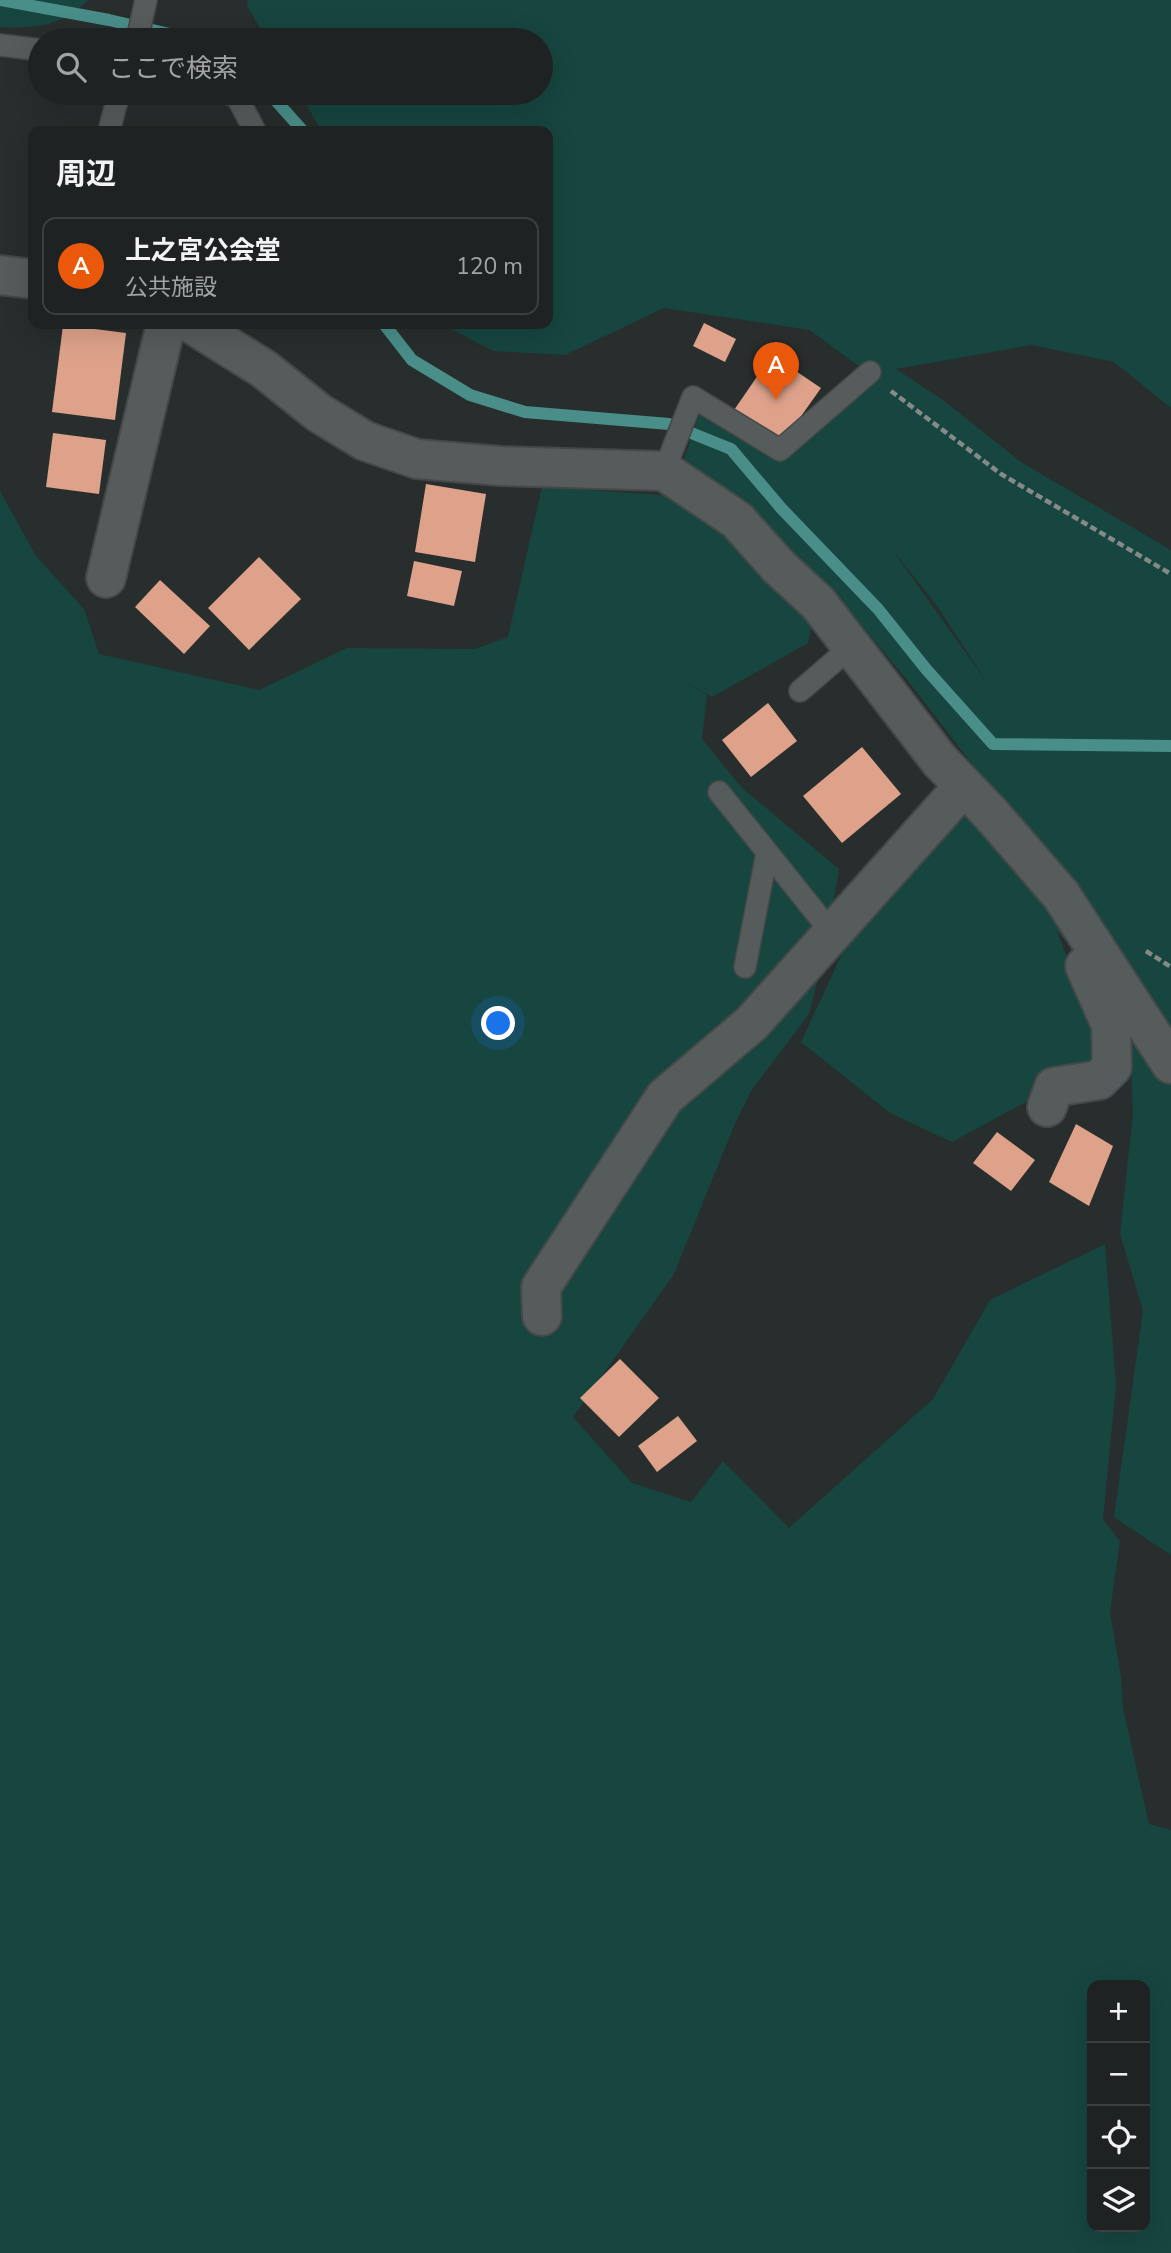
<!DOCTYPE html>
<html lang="ja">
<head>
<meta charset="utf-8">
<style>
  body { margin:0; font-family:"Nunito Sans","Noto Sans JP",sans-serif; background:#2b2f2f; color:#f1f3f6 }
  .controls { position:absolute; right:21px; bottom:21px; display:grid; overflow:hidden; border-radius:14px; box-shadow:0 7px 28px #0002 }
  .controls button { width:63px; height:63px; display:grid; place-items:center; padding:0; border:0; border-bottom:2px solid #3c3f40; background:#1e2222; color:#f1f3f6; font:35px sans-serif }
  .you { position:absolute; left:499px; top:1024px; width:24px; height:24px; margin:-18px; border:5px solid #fff; border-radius:50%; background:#1a73e8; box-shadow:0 0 0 10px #1a73e833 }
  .badge { display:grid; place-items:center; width:46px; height:46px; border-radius:50%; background:#ea580c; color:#fff; font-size:23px; font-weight:700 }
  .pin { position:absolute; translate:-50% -58px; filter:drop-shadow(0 2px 4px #0008) }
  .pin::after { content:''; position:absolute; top:37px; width:24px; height:21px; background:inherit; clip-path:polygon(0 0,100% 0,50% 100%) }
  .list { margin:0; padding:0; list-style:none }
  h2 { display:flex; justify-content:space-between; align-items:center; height:91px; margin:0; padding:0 28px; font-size:30px }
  h2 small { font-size:23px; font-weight:400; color:#a1a4a5 }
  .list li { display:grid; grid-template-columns:46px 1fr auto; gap:21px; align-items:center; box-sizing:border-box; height:98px; margin:0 14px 14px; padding:0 14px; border:2px solid #3c3f40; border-radius:14px }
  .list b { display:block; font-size:26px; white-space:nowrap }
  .list p { margin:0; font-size:23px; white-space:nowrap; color:#a1a4a5 }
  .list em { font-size:23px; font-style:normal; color:#a1a4a5 }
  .icon { flex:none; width:38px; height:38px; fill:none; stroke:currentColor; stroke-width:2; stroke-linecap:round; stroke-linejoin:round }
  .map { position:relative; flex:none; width:1171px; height:2253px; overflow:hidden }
  .search { position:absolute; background:#1e2222; box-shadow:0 7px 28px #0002; left:28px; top:28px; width:525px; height:77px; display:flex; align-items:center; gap:18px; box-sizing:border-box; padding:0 24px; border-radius:38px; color:#a1a4a5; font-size:26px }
  .panel { position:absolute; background:#1e2222; box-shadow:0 7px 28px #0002; left:28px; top:126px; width:525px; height:203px; border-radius:14px }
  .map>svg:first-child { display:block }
  .green { fill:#174540; fill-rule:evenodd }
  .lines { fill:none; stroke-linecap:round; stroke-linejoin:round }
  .stream { stroke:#498e89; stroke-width:12 }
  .building { fill:#dea28a }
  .service-casing { stroke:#444948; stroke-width:24 }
  .minor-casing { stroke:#444948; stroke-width:42 }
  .path { stroke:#858a89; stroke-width:4.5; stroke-dasharray:7 3.5; stroke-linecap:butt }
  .service { stroke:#555c5b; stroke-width:21 }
  .minor { stroke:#555c5b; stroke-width:38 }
</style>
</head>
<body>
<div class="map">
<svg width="1171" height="2253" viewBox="0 0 1171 2253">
  <rect width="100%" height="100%" fill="#282e2d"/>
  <g class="green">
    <path d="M0 0H88C60 27 38 28 0 27Z"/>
    <path d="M248 0H1171V408L1114 362 1032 345 896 369 943 400 1021 462 1171 550V1555L1114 1517 1143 1311 1120 1234 1133 1113 1131 1068 1111 991 1057 931 1105 1059 952 1142 890 1113 801 1042 846 945 964 810 1003 804 911 685 858 621 680 471 699 415 774 455 868 373 810 330 664 308 565 355 493 351 451 329 448 324H548V131H322L299 93H541V40H267L247 6ZM896 554 937 606 988 684 896 555Z"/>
    <path d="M542 487 678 496 744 546 814 612 808 643 712 697 679 678 707 695 702 739 741 787 839 869 826 947 809 1014 751 1091 736 1121 674 1274 573 1417 632 1483 691 1502 723 1461 789 1528 933 1399 990 1300 1105 1244 1116 1385 1103 1519 1120 1541 1110 1612 1121 1677 1123 1708 1149 1824 1171 1830V2253H0V491L36 556 84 609 99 654 259 690 347 648 475 649 508 637ZM1092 1985H1145V2227H1092Z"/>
  </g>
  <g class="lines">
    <g class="stream">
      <path d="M0 0 109 20 196 40"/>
      <path d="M269 93 303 131"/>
      <path d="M384 324 412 360 470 395 525 412 669 424 731 449 781 508 878 609 926 669 993 744 1171 746"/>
    </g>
  </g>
  <g class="building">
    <path d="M704 323 736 339 725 362 693 346Z"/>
    <path d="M63 325 126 333 115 420 52 412Z"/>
    <path d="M772 355 821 388 780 446 732 413Z"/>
    <path d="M53 433 106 440 99 494 46 487Z"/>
    <path d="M426 484 486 494 475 562 415 552Z"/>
    <path d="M259 557 301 599 249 650 208 608Z"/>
    <path d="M414 561 462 571 454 606 407 596Z"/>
    <path d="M160 580 210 626 184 654 135 607Z"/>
    <path d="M768 703 797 741 751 777 722 740Z"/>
    <path d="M862 747 901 794 842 843 803 796Z"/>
    <path d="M1076 1124 1113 1146 1089 1206 1049 1182Z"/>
    <path d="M997 1132 1035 1160 1011 1191 973 1163Z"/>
    <path d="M620 1359 659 1398 619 1437 580 1398Z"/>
    <path d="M678 1416 697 1441 657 1472 638 1446Z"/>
  </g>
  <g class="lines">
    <defs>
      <g id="service">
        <path d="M137 40 146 0"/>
        <path d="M0 45 40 50"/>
        <path d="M227 93 237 97 255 131"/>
        <path d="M109 131 119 93"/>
        <path d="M664 471 693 397 780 450 870 372"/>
        <path d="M800 691 852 646"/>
        <path d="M719 792 832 933"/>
        <path d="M745 967 767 853"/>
      </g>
      <g id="minor">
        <path d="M0 275 33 279"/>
        <path d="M192 324 264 369 319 413 365 441 417 459 501 466 664 471 737 520 778 566 818 603 940 761 991 814 1061 895 1171 1064"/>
        <path d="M106 578 166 324"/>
        <path d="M1047 1107 1054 1087 1099 1080 1112 1067 1111 1025 1085 966"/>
        <path d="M542 1316 541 1287 665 1097 752 1023 963 787"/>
      </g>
    </defs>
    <use href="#service" class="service-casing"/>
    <use href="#minor" class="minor-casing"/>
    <g class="path">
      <path d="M891 391 1001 474 1171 574"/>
      <path d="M1146 951 1171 967"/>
    </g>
    <use href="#service" class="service"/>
    <use href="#minor" class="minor"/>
  </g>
</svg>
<div class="controls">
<button>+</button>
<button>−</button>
<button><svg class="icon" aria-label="locate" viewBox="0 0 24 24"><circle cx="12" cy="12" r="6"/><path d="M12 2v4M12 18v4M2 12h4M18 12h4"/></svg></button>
<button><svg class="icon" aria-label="layers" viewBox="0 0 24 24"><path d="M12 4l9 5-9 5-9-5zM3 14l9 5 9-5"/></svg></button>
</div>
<div class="you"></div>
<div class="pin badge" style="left:776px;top:400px">A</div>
<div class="search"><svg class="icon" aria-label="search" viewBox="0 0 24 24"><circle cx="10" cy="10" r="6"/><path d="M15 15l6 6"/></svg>ここで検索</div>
<section class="panel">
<h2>周辺<small></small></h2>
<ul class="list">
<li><span class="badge">A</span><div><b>上之宮公会堂</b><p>公共施設</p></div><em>120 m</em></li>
</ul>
</section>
</div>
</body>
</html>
